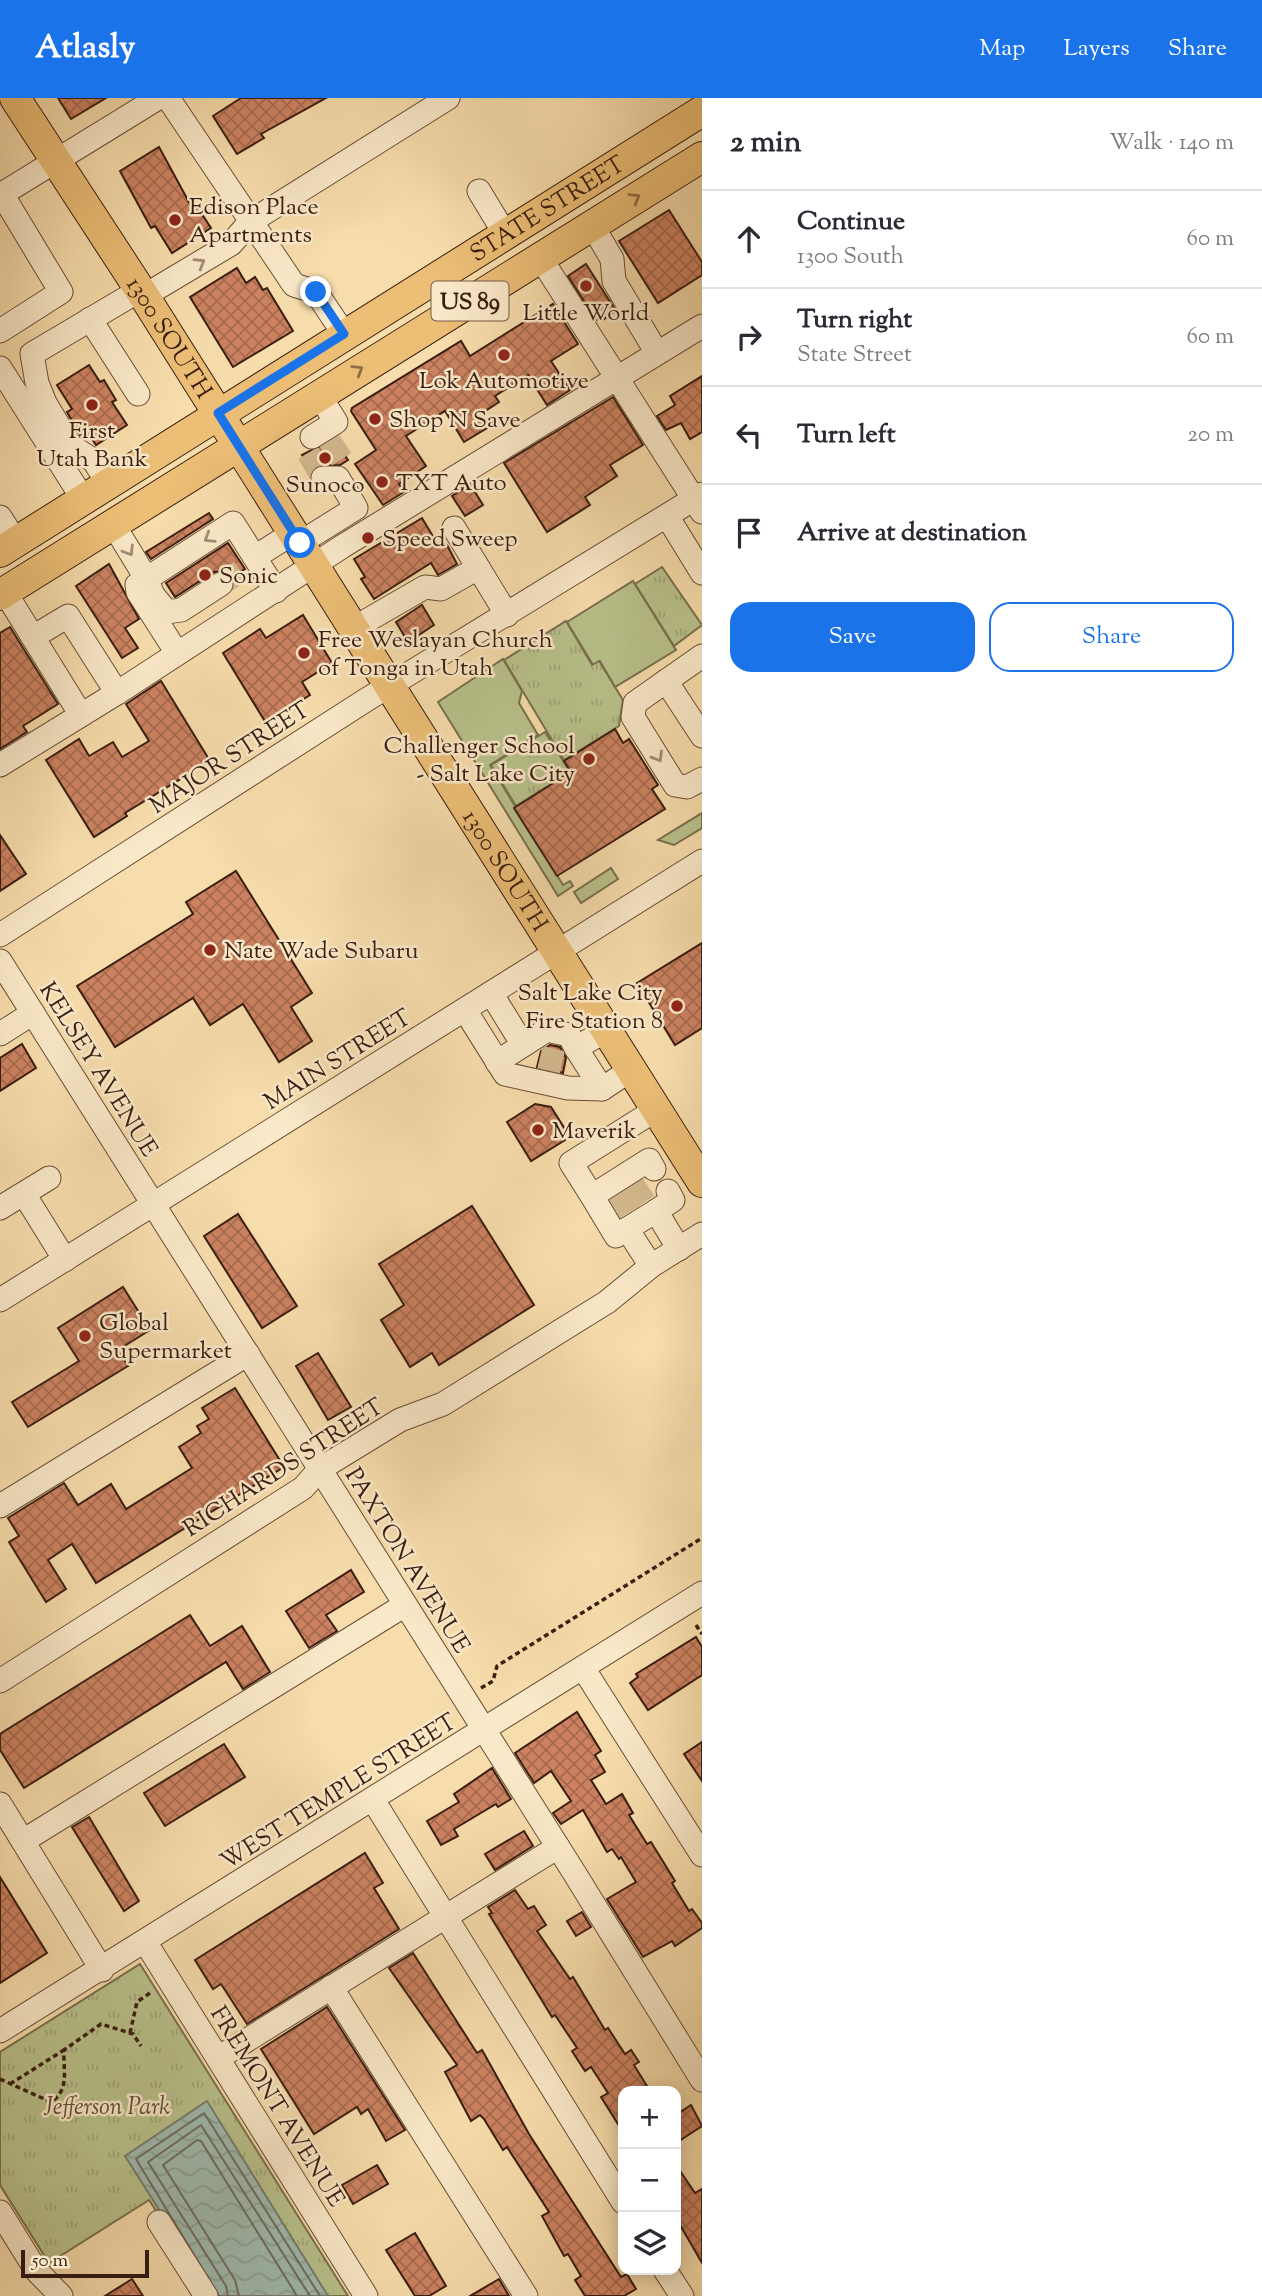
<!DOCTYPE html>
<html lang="en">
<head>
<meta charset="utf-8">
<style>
  body { margin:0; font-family:"Sorts Mill Goudy",serif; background:#f2f2f3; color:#2b2b33 }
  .controls { position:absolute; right:21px; bottom:21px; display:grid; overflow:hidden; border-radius:14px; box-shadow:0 4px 18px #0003 }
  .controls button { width:63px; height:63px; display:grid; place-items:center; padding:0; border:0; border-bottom:2px solid #e1e1e2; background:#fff; color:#2b2b33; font:35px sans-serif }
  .scale { position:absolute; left:21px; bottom:18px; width:128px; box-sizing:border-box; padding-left:7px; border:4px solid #391d10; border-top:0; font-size:19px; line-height:24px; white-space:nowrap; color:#391d10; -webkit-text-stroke:5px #fae9c9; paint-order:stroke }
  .stop { position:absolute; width:21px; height:21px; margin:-16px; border:5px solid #1a73e8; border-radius:50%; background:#fff }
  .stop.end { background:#1a73e8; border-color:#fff; box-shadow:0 2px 7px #0008 }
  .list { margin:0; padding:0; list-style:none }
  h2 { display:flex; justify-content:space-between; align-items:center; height:91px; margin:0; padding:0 28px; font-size:30px }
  h2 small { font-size:23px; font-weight:400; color:#7c7c81 }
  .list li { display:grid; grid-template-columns:46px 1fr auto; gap:21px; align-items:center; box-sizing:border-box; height:98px; padding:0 28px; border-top:2px solid #e1e1e2 }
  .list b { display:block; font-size:26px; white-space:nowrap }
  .list p { margin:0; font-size:23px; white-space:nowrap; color:#7c7c81 }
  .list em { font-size:23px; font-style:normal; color:#7c7c81 }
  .actions { display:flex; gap:14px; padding:21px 28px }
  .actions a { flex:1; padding:16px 0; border:2px solid #1a73e8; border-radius:21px; text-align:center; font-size:24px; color:#1a73e8 }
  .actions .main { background:#1a73e8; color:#fff }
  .icon { flex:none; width:38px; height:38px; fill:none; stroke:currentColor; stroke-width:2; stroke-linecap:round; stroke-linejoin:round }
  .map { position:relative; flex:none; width:702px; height:2198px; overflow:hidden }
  header { display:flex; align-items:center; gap:42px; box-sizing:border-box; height:98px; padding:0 35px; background:#1a73e8; color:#fff }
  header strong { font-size:33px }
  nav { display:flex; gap:38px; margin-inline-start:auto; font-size:24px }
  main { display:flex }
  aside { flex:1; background:#fff }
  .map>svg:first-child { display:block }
  .grass { fill:#b9c28c; stroke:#79704e; stroke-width:2 }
  .park { fill:url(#park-tufts); stroke:#79704e; stroke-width:2 }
  .water { fill:url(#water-waves); stroke:#767c70; stroke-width:2 }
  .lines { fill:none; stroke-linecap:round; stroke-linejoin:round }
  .shore { stroke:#6c6c60; stroke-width:2 }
  .building { fill:url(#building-cross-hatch); stroke:#391d10; stroke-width:2 }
  .minor-tunnel { stroke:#d2b78d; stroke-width:23; stroke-dasharray:23 11; stroke-linecap:butt }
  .minor-casing { stroke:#694d37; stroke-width:25 }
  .major-casing { stroke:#391d10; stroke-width:32 }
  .path { stroke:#391d10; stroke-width:3.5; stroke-dasharray:5 3.5; stroke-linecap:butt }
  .minor { stroke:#fae9c9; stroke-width:23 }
  .major { stroke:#ecbe76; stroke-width:30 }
  .oneway { stroke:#926e43 }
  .oneway2 { stroke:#a38d76 }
  .route { stroke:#1a73e8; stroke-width:9 }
  .poi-dot { fill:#8f2418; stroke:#fae9c9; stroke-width:2.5 }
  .labels { text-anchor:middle; stroke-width:5; stroke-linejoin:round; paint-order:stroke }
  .shield { fill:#fae9c9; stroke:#735a48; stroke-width:2 }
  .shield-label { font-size:23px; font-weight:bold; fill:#391d10 }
  .poi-label { font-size:24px; fill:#391d10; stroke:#fae9c9; text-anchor:start }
  .street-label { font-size:24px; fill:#391d10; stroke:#fae9c9 }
  .park-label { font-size:24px; font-style:italic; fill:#5f4f35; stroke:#fae9c9 }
</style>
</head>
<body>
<header>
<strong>Atlasly</strong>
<nav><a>Map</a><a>Layers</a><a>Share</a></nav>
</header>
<main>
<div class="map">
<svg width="702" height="2198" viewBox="0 0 702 2198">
  <defs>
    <pattern id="park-tufts" width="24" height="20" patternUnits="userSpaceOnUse" patternTransform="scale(1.75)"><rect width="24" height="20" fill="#b9c28c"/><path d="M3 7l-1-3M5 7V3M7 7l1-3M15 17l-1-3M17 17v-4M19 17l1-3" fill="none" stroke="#a0a678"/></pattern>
    <pattern id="water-waves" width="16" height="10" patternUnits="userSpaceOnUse" patternTransform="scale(1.75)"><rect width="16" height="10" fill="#9fbbb0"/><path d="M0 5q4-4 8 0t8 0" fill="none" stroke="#8aa096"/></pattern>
    <pattern id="building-cross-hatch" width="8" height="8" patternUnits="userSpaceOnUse" patternTransform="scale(1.75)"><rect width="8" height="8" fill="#cc8261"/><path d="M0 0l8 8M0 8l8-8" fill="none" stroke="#a76a4f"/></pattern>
  </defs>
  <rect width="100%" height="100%" fill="#f8ddac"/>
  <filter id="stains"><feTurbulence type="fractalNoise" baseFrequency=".00286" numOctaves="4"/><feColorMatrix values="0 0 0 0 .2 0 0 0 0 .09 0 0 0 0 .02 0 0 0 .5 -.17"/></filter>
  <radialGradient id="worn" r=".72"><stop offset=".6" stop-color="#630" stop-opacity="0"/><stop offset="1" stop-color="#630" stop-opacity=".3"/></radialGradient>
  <g class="grass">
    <path d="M633 483 676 552 615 589 600 563 593 567 567 524Z"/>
    <path d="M503 561 522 593 519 605 538 637 490 667 563 787 570 783 573 788 558 798 438 604Z"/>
    <path d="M702 715V730L674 747 658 742Z"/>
    <path d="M611 770 618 781 581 805 574 794Z"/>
  </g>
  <g class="park">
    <path d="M662 469 702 527 674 548 635 486Z"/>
    <path d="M566 523 592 567 599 563 623 602 619 628 564 662 504 562Z"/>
    <path d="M545 634 570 674 516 708 491 667Z"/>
    <path d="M140 1866 348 2198H211L149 2102 49 2165 0 2087V1954Z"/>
  </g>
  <path class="water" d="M207 2003 328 2198H214L125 2058Z"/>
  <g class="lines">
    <g class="shore">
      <path d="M219 2198 136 2061 204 2015 320 2198"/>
      <path d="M228 2198 226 2188 148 2064 201 2027 310 2198"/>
      <path d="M239 2198 235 2182 163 2067 197 2042 201 2043 297 2198"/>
    </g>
  </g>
  <g class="building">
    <path d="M58 0H106L71 21Z"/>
    <path d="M241 0H326L261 36 264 40 237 56 213 18Z"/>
    <path d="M159 49 190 106 194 104 211 130 172 155 155 128 151 130 120 73Z"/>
    <path d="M669 112 702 164V177L658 205 619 143Z"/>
    <path d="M586 166 616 213 604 221 602 218 596 222 568 178Z"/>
    <path d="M237 170 246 185 255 179 263 192 267 190 293 233 233 269 190 199Z"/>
    <path d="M553 206 578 246 551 263 570 292 547 307 528 277 495 298 499 304 481 316 489 329 464 344 445 313 406 338 426 368 399 386 404 394 383 407 355 366 376 352 351 313 352 310 461 243 470 258Z"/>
    <path d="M89 267 100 284 104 282 116 302 112 304 127 327 96 347 87 333 80 337 67 314 72 311 57 287Z"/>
    <path d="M702 278V334L690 341 681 325 666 332 657 318 675 307 670 298Z"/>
    <path d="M613 299 643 347 610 367 617 378 585 399 590 407 547 434 504 365Z"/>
    <path d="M334 341 348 362 340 367 317 368 312 372 302 357Z"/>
    <path d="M470 386 483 407 465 418 452 398Z"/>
    <path d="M209 415 213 421 151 461 146 454Z"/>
    <path d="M422 420 437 445 447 447 457 466 438 477 431 465 374 501 361 481 365 479 354 461Z"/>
    <path d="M228 445 245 471 233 479 227 473 214 474 175 499 166 485Z"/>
    <path d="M109 466 139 521 125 530 138 550 122 560 76 488Z"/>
    <path d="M422 507 434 527 408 544 396 524Z"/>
    <path d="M303 517 332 565 302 584 310 597 266 625 223 555 260 531 266 540Z"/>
    <path d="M10 529 58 606 23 628 27 634 0 651V535Z"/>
    <path d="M161 583 210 663 125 715 127 718 94 739 46 662 79 641 89 658 113 644 122 659 149 643 126 606Z"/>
    <path d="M615 631 623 645 629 641 658 687 652 691 665 711 557 778 514 710 571 674 564 663Z"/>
    <path d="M0 737 26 776 0 793Z"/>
    <path d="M236 773 312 895 291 909 312 943 279 964 243 906 210 927 193 900 115 949 77 888 193 816 186 804Z"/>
    <path d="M702 845V930L675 947 637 885Z"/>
    <path d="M22 946 36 970 0 993V960Z"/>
    <path d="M550 947 560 949 566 960 563 975 537 969 541 953Z"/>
    <path d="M535 1006 551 1009 570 1039 531 1063 507 1024Z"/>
    <path d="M472 1108 534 1207 439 1267 432 1255 410 1269 381 1222 404 1207 379 1166Z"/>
    <path d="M238 1116 297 1208 262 1230 204 1138Z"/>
    <path d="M123 1189 150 1232 118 1252 128 1268 28 1329 12 1304 79 1263 58 1230Z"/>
    <path d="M318 1255 351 1309 328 1322 296 1268Z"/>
    <path d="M235 1290 284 1369 96 1485 72 1446 48 1462 66 1491 46 1504 9 1444 19 1438 8 1420 64 1385 78 1407 111 1386 126 1411 192 1370 179 1349 201 1335 197 1328 209 1321 202 1310Z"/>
    <path d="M351 1472 364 1494 326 1517 337 1533 309 1550 286 1513Z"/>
    <path d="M190 1517 210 1548 242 1528 270 1574 243 1591 226 1564 24 1690 0 1652V1636Z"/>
    <path d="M696 1539 702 1549V1577L648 1612 630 1585 638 1579 636 1576Z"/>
    <path d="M577 1614 601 1653 595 1657 605 1674 591 1682 606 1706 622 1696 633 1715 629 1717 647 1746 651 1744 675 1783 672 1785 689 1813 692 1811 702 1825V1830L675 1848 672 1843 643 1859 607 1801 636 1784 621 1759 619 1761 612 1751 607 1754 583 1712 561 1726 553 1715 571 1703 551 1673 534 1685 515 1655Z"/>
    <path d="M702 1644V1683L684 1656Z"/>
    <path d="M224 1646 245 1679 165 1728 144 1695Z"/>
    <path d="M492 1670 511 1701 498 1709 496 1706 454 1731 458 1738 441 1747 427 1723 459 1704 454 1696Z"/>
    <path d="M89 1719 139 1803 124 1813 72 1729Z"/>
    <path d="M524 1733 533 1748 495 1772 485 1756Z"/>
    <path d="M365 1755 383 1785 374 1790 399 1831 247 1926 221 1886 213 1891 195 1862Z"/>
    <path d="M0 1779 47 1855 0 1885Z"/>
    <path d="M515 1792 528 1811 534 1808 546 1827 537 1833 570 1881 573 1879 605 1932 608 1930 625 1956 631 1952 639 1964 634 1967 650 1993H623V2034L601 1999 608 1995 591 1969 585 1973 572 1953 577 1950 555 1917 552 1919 489 1816 492 1815 488 1809Z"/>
    <path d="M582 1814 591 1829 576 1838 567 1823Z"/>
    <path d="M413 1855 477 1955 482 1952 529 2036 621 2179 627 2176 636 2191 624 2198H585L575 2182 581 2178 568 2156 564 2158 542 2118 549 2114 507 2049 503 2052 484 2021 480 2017 471 2023 445 1974 457 1967 389 1870Z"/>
    <path d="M327 1909 405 2032 386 2043 368 2011 361 2016 357 2009 314 2036 261 1951Z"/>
    <path d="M691 2007 702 2028 676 2045V2017Z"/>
    <path d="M377 2067 388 2086 353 2106 342 2087Z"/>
    <path d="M676 2067 695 2095 702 2091V2165L676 2120Z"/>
    <path d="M415 2135 446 2188 429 2198H415L386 2152Z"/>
    <path d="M132 2181 143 2198H105Z"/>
    <path d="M499 2181 509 2198H470Z"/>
  </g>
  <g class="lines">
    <g class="minor-tunnel">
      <path d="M329 342 344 365"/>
      <path d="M308 355 323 380"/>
      <path d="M221 486 245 471"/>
      <path d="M540 959 565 965"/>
      <path d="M632 1085 646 1106"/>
      <path d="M617 1095 630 1116"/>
    </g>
    <defs>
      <g id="minor">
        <path d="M168 0 294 187 316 194 344 236"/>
        <path d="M479 93 505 136"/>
        <path d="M592 127 612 161 614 183 657 255"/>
        <path d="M540 159 702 414"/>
        <path d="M144 198 231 146 250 124 448 0"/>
        <path d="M90 221 138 296"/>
        <path d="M0 233 61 194 2 96 158 0"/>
        <path d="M0 270 83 401"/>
        <path d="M312 339 336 324 319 297"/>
        <path d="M108 385 94 363 71 348 45 305 37 285 32 256 140 192"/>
        <path d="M667 418 702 475"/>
        <path d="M0 419 16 444"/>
        <path d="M113 426 146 480 153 497 167 514 181 512 221 486"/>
        <path d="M454 430 507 517"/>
        <path d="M300 445 356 410 338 380H323"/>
        <path d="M255 459 293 435"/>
        <path d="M5 494 81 617"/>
        <path d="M354 530 425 489 441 491 478 470"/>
        <path d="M33 539 68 518 117 595"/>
        <path d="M177 555 138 494 137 487 233 425 276 493"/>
        <path d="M702 558 635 605 633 619 675 687 687 689 702 681"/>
        <path d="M666 583 702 638"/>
        <path d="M0 667 117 595 343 448 702 228"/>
        <path d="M0 837 366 602 702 396"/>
        <path d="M0 863 575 1776 702 1982"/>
        <path d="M491 895 523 947"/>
        <path d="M465 912 505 976 568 990 602 991 632 971"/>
        <path d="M0 936 33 915"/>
        <path d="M497 964 547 932 569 937 576 950"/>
        <path d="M602 991 576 950 607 932"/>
        <path d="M654 1071 649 1062 592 1098 571 1065 657 1011"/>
        <path d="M24 1096 65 1162"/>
        <path d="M592 1098 616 1138 627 1131"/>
        <path d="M0 1110 49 1080"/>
        <path d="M656 1113 673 1102 668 1093"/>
        <path d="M651 1168 627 1131 656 1113 679 1151"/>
        <path d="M0 1202 702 763"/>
        <path d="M0 1408 248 1256"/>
        <path d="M583 1570 702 1757"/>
        <path d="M0 1583 303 1390 320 1371 400 1322 443 1306 607 1204 651 1168 702 1136"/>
        <path d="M373 1702 623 2104"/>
        <path d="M0 1706 102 1872"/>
        <path d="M23 1743 405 1507"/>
        <path d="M146 1845 366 2198"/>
        <path d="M331 1889 526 2198"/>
        <path d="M0 1933 702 1495"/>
        <path d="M218 1960 558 1749"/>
        <path d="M0 2114 36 2172 61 2198"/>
        <path d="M159 2124 206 2198"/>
        <path d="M665 2172 682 2198"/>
      </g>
      <g id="major">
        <path id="s1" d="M15 0 144 198 702 1084"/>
        <path id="s2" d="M0 454 702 13"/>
        <path d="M0 497 702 59"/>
      </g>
    </defs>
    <use href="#minor" class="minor-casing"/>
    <use href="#major" class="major-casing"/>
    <g class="path">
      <path d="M696 1527 702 1536"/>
      <path d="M481 1590 493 1583 497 1568 702 1440"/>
      <path d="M130 1935 137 1904 150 1895"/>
      <path d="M0 1981 51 2004C70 1992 63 1972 64 1952L101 1926 133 1936 141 1948"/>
      <path d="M10 1986 64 1952"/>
    </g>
    <use href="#minor" class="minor"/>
    <use href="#major" class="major"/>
  </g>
  <defs><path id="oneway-chevron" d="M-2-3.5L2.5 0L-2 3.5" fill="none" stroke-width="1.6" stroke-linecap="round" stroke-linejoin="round" transform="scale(1.75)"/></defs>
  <g class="oneway">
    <use href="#oneway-chevron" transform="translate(635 100) rotate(-32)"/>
    <use href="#oneway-chevron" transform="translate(358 272) rotate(-32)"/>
  </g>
  <g class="oneway2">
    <use href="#oneway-chevron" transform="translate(200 165) rotate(-31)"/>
    <use href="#oneway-chevron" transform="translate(209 440) rotate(148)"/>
    <use href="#oneway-chevron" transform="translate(129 453) rotate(58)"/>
    <use href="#oneway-chevron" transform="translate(658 659) rotate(59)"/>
  </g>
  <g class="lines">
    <path class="route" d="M300 445 218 315 344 236 316 194"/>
  </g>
  <g class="poi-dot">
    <circle cx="175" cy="122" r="7"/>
    <circle cx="586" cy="188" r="7"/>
    <circle cx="504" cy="257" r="7"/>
    <circle cx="92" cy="307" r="7"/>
    <circle cx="375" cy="321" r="7"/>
    <circle cx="325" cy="360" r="7"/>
    <circle cx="382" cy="384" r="7"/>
    <circle cx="368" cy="440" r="7"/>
    <circle cx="205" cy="477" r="7"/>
    <circle cx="304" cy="555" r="7"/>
    <circle cx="589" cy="661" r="7"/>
    <circle cx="210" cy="852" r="7"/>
    <circle cx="677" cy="908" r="7"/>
    <circle cx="538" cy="1032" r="7"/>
    <circle cx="85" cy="1238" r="7"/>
  </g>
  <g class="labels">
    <rect class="shield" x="431.5" y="183.5" width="77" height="39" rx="5"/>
    <g class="shield-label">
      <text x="470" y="211">US 89</text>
    </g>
    <g class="poi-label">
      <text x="189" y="116">Edison Place<tspan x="189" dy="28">Apartments</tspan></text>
      <text x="586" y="222" text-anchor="middle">Little World</text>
      <text x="504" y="290" text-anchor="middle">Lok Automotive</text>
      <text x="389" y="329">Shop N Save</text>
      <text x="92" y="340" text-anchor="middle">First<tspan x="92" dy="28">Utah Bank</tspan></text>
      <text x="396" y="392">TXT Auto</text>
      <text x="325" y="394" text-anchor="middle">Sunoco</text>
      <text x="382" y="448">Speed Sweep</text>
      <text x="219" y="485">Sonic</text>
      <text x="318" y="549">Free Weslayan Church<tspan x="318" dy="28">of Tonga in Utah</tspan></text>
      <text x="575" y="655" text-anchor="end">Challenger School<tspan x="575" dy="28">- Salt Lake City</tspan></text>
      <text x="224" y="860">Nate Wade Subaru</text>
      <text x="663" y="902" text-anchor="end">Salt Lake City<tspan x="663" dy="28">Fire Station 8</tspan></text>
      <text x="552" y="1040">Maverik</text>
      <text x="99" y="1232">Global<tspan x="99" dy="28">Supermarket</tspan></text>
    </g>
    <g class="street-label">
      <text dy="8" stroke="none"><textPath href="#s2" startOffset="646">STATE STREET</textPath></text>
      <text dy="8" stroke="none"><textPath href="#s1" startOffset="285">1300 SOUTH</textPath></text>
      <text transform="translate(229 659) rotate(-33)" y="8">MAJOR STREET</text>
      <text dy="8" stroke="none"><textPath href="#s1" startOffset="915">1300 SOUTH</textPath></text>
      <text transform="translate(337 961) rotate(-32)" y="8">MAIN STREET</text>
      <text transform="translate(99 971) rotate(58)" y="8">KELSEY AVENUE</text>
      <text transform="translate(283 1369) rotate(-33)" y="8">RICHARDS STREET</text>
      <text transform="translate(408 1462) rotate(58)" y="8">PAXTON AVENUE</text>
      <text transform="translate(338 1693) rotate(-32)" y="8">WEST TEMPLE STREET</text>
      <text transform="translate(278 2008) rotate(58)" y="8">FREMONT AVENUE</text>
    </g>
    <g class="park-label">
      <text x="107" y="2016">Jefferson Park</text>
    </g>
  </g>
  <rect width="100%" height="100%" filter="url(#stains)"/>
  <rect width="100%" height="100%" fill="url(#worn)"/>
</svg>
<div class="controls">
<button>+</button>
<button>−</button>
<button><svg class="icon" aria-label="layers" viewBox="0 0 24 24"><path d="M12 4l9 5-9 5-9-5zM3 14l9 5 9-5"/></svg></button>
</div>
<div class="scale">50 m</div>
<div class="stop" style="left:300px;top:445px"></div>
<div class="stop end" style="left:316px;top:194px"></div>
</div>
<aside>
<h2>2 min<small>Walk · 140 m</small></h2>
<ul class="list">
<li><svg class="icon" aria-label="ahead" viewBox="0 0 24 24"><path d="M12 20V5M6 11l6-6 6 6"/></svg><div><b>Continue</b><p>1300 South</p></div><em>60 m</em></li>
<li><svg class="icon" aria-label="right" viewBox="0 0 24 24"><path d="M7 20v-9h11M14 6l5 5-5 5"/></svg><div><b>Turn right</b><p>State Street</p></div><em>60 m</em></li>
<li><svg class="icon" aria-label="left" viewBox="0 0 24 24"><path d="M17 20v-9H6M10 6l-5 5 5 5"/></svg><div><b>Turn left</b></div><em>20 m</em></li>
<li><svg class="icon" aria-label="arrive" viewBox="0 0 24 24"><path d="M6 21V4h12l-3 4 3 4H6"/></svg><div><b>Arrive at destination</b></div></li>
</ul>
<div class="actions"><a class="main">Save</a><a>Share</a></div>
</aside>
</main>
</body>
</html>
